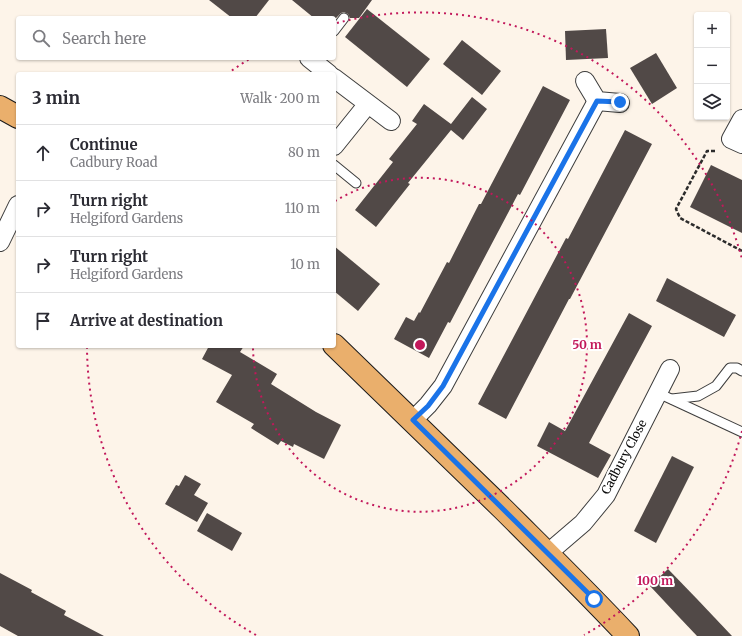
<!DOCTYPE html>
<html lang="en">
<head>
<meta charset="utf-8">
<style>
  body { margin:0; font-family:Merriweather,serif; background:#f7f7f7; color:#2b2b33 }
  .controls { position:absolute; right:12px; top:12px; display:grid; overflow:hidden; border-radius:4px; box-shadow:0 1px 3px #0004 }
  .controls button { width:36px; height:36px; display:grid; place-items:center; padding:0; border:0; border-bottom:1px solid #e1e1e2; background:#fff; color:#2b2b33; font:20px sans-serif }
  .stop { position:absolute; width:12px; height:12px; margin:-9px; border:3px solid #1a73e8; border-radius:50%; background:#fff }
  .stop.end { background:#1a73e8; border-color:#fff; box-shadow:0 1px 4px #0008 }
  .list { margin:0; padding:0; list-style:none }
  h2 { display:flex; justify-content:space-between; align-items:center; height:52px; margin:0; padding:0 16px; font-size:17px }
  h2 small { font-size:13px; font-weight:400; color:#7c7c81 }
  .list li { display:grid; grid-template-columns:26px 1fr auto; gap:12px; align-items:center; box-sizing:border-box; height:56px; padding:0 16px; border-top:1px solid #e1e1e2 }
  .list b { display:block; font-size:15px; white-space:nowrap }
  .list p { margin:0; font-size:13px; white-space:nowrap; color:#7c7c81 }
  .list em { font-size:13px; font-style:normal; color:#7c7c81 }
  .icon { flex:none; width:22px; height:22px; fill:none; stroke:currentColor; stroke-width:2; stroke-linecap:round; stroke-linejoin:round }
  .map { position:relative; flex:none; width:742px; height:636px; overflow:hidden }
  .search { position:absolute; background:#fff; box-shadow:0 1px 3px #0004; left:16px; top:16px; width:320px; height:44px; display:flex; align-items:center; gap:10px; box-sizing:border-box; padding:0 14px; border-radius:4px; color:#7c7c81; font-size:15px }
  .panel { position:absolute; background:#fff; box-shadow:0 1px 3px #0004; left:16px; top:72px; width:320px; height:276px; border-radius:4px }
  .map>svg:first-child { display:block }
  .building { fill:#514947 }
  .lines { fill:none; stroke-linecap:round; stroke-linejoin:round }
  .lane-casing { stroke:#3d3d3d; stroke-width:11 }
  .street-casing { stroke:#3d3d3d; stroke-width:20 }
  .primary-casing { stroke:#1b1b1b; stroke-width:24 }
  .path { stroke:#2c2c2c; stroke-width:2.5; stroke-dasharray:4 2; stroke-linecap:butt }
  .lane { stroke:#fff; stroke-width:9 }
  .street { stroke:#fff; stroke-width:18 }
  .primary { stroke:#eaaf6c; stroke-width:22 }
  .route { stroke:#1a73e8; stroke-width:5 }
  .ring { fill:none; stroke:#c2185b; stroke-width:2; stroke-dasharray:2 4 }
  .labels { text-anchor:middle; stroke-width:4; stroke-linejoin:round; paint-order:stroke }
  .street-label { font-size:12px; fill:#0a0a0a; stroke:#fff }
  .centre { fill:#c2185b; stroke:#fff; stroke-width:2 }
  .ring-label { font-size:12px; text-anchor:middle; font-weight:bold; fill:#c2185b; stroke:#fff; stroke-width:4; stroke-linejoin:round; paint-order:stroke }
</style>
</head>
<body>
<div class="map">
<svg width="742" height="636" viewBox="0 0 742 636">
  <rect width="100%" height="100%" fill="#fdf4e9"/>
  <g class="building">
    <path d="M209 0H269L255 18H232Z"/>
    <path d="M292 0H372L359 18H350L348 14 344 12 341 13 336 18H314Z"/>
    <path d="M367 9 430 59 407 87 345 37Z"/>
    <path d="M606 29 608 58 566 60 565 31Z"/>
    <path d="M462 40 501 71 482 95 443 64Z"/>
    <path d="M656 53 677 88 652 104 630 68Z"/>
    <path d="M543 86 570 100 520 195 518 194 450 323 448 322 429 358 394 339 406 317 414 321 419 312 420 313 447 262 449 263 479 204H481Z"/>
    <path d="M472 97 487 109 463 140 451 130 408 183 410 184 376 227 355 210 393 162 389 159 417 124 412 121 424 104 451 124Z"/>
    <path d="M625 130 652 144 570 299H569L506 419 478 404 566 238 568 239Z"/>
    <path d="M711 165 742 180V233L690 207Z"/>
    <path d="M334 246 380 284 358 311 334 291Z"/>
    <path d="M667 278 736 315 724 337 656 301Z"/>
    <path d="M629 313 652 326 589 443 611 455 598 478 537 446 549 422 565 431Z"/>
    <path d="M209 346H244L240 352 277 374 271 384 316 412 341 425 324 459 294 444 293 447 281 441 278 445 251 428 254 424 216 402 232 375 202 359Z"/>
    <path d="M672 456 694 467 656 543 634 531Z"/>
    <path d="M185 475 201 484 194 495 208 503 197 522 165 504 176 485 179 486Z"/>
    <path d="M207 513 242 533 232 551 197 531Z"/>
    <path d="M668 569 697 599 732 636H697L679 617 650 586Z"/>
    <path d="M0 573 32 590 31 592 66 611 64 615 104 636H18L0 626Z"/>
  </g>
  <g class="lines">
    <defs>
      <g id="lane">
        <path d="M334 31 344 18"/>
        <path d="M334 165 356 183"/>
        <path d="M658 393 742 432"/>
        <path d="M672 399 698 396 716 386 730 368H737L742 371"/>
      </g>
      <g id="street">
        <path d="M309 58 329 74"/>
        <path d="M334 78 391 121"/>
        <path d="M585 81 597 101 620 103"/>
        <path d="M742 119 731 139 742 144"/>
        <path d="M334 146 367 105"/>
        <path d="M0 242 18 205"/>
        <path d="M413 420 428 405 443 386 597 101"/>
        <path d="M548 553 583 523 606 495 670 369"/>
      </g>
      <g id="primary">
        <path d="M0 107 18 117"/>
        <path d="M334 345C391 400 448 455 504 510 546 552 588 593 628 636"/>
      </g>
    </defs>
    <use href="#lane" class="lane-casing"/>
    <use href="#street" class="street-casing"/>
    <use href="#primary" class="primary-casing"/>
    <path class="path" d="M715 151H707L676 209 680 218 742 251"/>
    <use href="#lane" class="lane"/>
    <use href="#street" class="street"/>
    <use href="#primary" class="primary"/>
  </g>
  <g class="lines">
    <path class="route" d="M594 599 413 420 428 406 443 386 597 101 620 102"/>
  </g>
  <g class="ring">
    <path d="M335 201A167 167 0 1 1 253 346"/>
    <path d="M742 431A333 333 0 0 1 584 635M256 635A333 333 0 0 1 87 348M227 74A333 333 0 0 1 251 58M337 23A333 333 0 0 1 742 259"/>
  </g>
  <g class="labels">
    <g class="street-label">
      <text transform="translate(624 457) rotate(-62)" y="4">Cadbury Close</text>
    </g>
  </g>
  <circle cx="420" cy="345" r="6" class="centre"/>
  <g class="ring-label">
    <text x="587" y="349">50 m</text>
    <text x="655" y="585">100 m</text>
  </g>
</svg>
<div class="controls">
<button>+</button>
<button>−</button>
<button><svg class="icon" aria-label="layers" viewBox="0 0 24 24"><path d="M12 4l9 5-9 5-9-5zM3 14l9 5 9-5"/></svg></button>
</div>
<div class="stop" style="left:594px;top:599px"></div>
<div class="stop end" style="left:620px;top:102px"></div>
<div class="search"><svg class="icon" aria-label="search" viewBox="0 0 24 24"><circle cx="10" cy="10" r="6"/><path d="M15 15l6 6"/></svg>Search here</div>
<section class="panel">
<h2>3 min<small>Walk · 200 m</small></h2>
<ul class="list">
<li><svg class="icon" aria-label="ahead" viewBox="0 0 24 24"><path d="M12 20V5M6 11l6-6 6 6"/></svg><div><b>Continue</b><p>Cadbury Road</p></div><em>80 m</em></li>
<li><svg class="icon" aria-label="right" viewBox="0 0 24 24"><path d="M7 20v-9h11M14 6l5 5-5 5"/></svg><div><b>Turn right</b><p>Helgiford Gardens</p></div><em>110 m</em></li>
<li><svg class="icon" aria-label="right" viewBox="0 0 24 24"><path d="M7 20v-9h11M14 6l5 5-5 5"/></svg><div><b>Turn right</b><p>Helgiford Gardens</p></div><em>10 m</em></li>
<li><svg class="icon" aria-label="arrive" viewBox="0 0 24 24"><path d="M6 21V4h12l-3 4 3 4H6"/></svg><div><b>Arrive at destination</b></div></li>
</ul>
</section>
</div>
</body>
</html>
